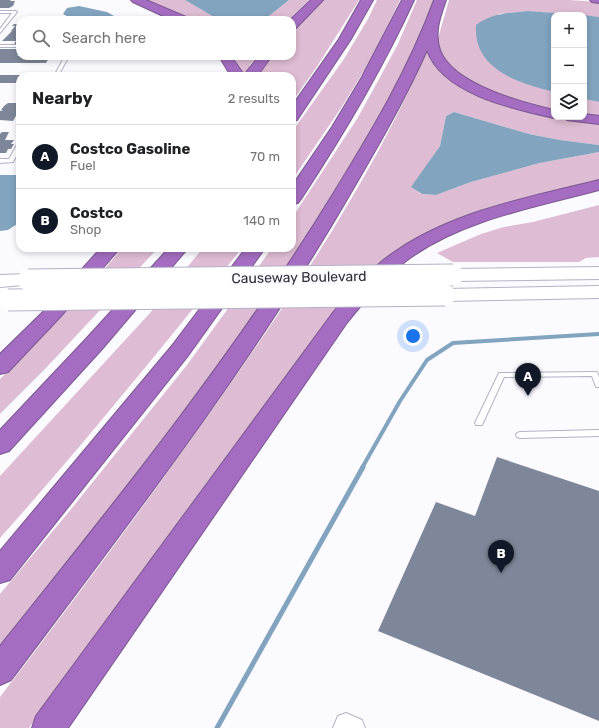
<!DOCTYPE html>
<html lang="en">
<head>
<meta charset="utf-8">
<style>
  body { margin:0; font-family:Rubik,sans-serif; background:#f6f6f6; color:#202124 }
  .controls { position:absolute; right:12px; top:12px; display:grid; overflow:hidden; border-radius:8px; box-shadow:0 2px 6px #0003 }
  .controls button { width:36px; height:36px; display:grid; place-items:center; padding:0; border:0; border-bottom:1px solid #e0e0e0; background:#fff; color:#202124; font:20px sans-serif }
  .you { position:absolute; left:413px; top:336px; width:14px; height:14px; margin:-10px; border:3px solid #fff; border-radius:50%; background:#1a73e8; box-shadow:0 0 0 6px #1a73e833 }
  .badge { display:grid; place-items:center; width:26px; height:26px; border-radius:50%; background:#111827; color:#fff; font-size:13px; font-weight:700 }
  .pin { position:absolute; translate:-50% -33px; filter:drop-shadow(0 1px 2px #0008) }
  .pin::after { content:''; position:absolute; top:21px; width:14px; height:12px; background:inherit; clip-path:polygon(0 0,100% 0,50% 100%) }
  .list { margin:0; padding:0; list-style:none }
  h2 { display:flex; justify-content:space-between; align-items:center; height:52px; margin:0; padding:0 16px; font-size:17px }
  h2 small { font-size:13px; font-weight:400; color:#757577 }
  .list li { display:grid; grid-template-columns:26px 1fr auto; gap:12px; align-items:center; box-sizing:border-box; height:64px; padding:0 16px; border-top:1px solid #e0e0e0 }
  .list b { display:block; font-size:15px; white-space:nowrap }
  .list p { margin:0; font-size:13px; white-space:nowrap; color:#757577 }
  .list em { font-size:13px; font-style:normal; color:#757577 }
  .icon { flex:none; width:22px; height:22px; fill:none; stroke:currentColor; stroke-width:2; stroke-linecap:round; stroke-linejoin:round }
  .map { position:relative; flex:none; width:599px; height:728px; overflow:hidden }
  .search { position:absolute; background:#fff; box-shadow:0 2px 6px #0003; left:16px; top:16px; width:280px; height:44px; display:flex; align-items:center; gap:10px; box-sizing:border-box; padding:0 14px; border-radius:12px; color:#757577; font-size:15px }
  .panel { position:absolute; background:#fff; box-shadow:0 2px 6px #0003; left:16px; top:72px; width:280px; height:180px; border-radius:12px }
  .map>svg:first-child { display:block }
  .green { fill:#debcd3 }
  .water { fill:#82a4bf }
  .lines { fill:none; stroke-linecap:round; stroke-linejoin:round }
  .stream-far1 { stroke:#82a4bf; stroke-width:4 }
  .stream { stroke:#82a4bf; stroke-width:5 }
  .building { fill:#7e8799 }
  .service-casing { stroke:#b4b2c7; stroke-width:2 }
  .minor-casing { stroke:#b4b2c7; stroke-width:2 }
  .secondary-casing { stroke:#b4b2c7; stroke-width:2 }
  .motorway-casing { stroke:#7b5790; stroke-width:2 }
  .service { fill:#fff; fill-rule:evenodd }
  .minor { fill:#fff; fill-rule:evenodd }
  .secondary { fill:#fff; fill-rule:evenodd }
  .motorway { fill:#a46dc1; fill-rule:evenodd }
  .secondary-bridge-casing { stroke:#b4b2c7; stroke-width:23; stroke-linecap:butt }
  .secondary-bridge { stroke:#fff; stroke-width:21 }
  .labels { text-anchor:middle; stroke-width:4; stroke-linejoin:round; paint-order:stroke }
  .street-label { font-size:14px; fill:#2e2d35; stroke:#fbfaff }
</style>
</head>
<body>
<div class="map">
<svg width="599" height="728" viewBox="0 0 599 728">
  <rect width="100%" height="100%" fill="#fbfaff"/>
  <g class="green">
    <path d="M145 0H185L219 20H189Z"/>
    <path d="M289 0H309L288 20H264Z"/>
    <path d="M323 0H359L318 65 292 102V76H245L233 56H257L249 66 264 68 274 56H292V33Z"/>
    <path d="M377 0H400L372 58 341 108 292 180V132L344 59 368 19Z"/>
    <path d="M417 0H433C399 102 337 195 276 284 253 318 231 352 207 385 140 477 69 567 0 657V594L68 513 187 365 272 248H292V218L357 119 378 81 398 44Z"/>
    <path d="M449 0H569L599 2V17L528 11 498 14 519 81 554 92V112L484 91 446 65 437 42Z"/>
    <path d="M427 50H429L451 77 554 117 599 122V145L560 140 529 134 454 112 446 116 440 146 412 187 421 194 436 195 471 182 540 163 599 152V180L484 210 456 220 409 243 362 274 207 482 29 728H0V697C82 590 163 481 240 370 310 269 379 164 427 50Z"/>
    <path d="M584 99 599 102V118L584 117Z"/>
    <path d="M599 205V257L586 258 579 262H453L437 253 481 234 504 227 533 222Z"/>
    <path d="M122 248H158L45 369 0 414V379C42 337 84 295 122 248Z"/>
    <path d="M203 248H242C163 346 84 444 0 538V476L150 313Z"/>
  </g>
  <g class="water">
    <path d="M185 0H289L264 20H219Z"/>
    <path d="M79 6 107 12 121 20H74L63 14 67 8Z"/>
    <path d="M528 11 583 15H554V92C519 83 473 70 476 25 492 13 509 13 528 11Z"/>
    <path d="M584 15 599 17V102L584 99Z"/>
    <path d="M454 112 529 134 560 140 599 145V152L540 163 471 182 436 195 422 194 411 187 440 146 446 116Z"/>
    <path d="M0 175H20V222L8 230 0 231Z"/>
  </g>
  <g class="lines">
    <path class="stream-far1" d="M362 468 400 401 427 360 453 343 599 334"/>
    <path class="stream" d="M217 728 363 467"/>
  </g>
  <g class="building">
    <path d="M0 0H11L10 1H15L13 6 9 8H0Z"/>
    <path d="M14 24H20V44H14L16 41H2L12 31H11L15 26H12Z"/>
    <path d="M0 49H20L19 55H16L20 56H58L57 58H49L46 63H0Z"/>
    <rect x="0" y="75" width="20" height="8"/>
    <path d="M8 103H20V114H17L13 121 0 120V111H3L1 110 4 106Z"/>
    <path d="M2 132H9L5 140H14L11 144H14L11 149H8L6 153H0V134Z"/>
    <path d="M497 457 599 491V721L378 631 436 502 475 516Z"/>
  </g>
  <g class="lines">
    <defs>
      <g id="service">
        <path d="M0 11H15L17 12 0 33V29L12 13H0Z"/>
        <rect x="0" y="45" width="20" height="2"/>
        <path d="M65 56H69L58 76H54Z"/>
        <path d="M18 143H20V149L13 162 0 163V159H9Z"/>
        <path d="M594 372H597L599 377V387H596L592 376 504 377 482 425H476L475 423 499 373Z"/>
        <path d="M599 430V436L520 438 517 437 516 435 517 433 520 432Z"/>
      </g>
      <path id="minor" d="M346 713 362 720 365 728H333L338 716Z"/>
      <g id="secondary">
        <path d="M599 267V279L453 281 446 279 444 275 446 271 453 269Z"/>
        <path d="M28 274 35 276 37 280 35 284 0 287V275Z"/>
        <path d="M599 286V298L445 301 438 299 435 295 438 291 445 289Z"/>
      </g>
      <g id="motorway">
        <path d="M131 0H146L186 17 188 20H172L133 2Z"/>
        <path d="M311 0H323L296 28 292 29V20H290Z"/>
        <path d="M361 0H373L351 39 297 120 292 121V106L339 39Z"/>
        <path d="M402 0H414C382 70 343 135 301 199L298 203 292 204V186L332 127 362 77Z"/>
        <path d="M434 0H446C440 17 434 33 440 50 452 84 523 103 554 110V117H559L554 118C514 109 442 94 427 50 404 102 375 151 346 201 248 369 128 524 11 680L0 685V646C117 500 235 354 333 194 371 132 409 69 434 0Z"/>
        <path d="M590 0H599V3L592 2Z"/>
        <path d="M219 56H231L244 75 259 56H272L257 76H231Z"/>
        <path d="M584 114 599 116V124L567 120 565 117H584Z"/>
        <path d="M599 180V190C536 207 465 219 410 258 385 276 365 300 346 324L68 728H32L36 716 332 314C351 291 372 266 399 249 458 210 531 197 599 180Z"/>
        <path d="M101 248H120L61 316 8 372 0 374V354L47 308Z"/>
        <path d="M169 248H188L102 349 9 451 0 454V430L86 339Z"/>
        <path d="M246 248H265L187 357 10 580 0 583V551L171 347Z"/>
      </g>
    </defs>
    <use href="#service" class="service-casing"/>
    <use href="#minor" class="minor-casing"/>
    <use href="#secondary" class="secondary-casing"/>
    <use href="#motorway" class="motorway-casing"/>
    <use href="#service" class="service"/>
    <use href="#minor" class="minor"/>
    <use href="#secondary" class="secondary"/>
    <use href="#motorway" class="motorway"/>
    <defs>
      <g id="secondary-bridge">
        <path d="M28 280 453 275"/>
        <path d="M8 300 445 295"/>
      </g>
    </defs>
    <use href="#secondary-bridge" class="secondary-bridge-casing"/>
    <use href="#secondary-bridge" class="secondary-bridge"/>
  </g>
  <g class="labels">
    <g class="street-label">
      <text transform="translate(299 277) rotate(-1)" y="5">Causeway Boulevard</text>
    </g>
  </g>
</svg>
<div class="controls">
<button>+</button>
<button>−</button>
<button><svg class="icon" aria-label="layers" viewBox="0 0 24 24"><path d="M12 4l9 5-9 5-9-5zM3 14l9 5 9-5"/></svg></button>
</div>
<div class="you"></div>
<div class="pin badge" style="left:528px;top:396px">A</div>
<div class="pin badge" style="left:501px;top:573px">B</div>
<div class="search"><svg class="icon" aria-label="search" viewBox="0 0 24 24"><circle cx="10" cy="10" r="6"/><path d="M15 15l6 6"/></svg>Search here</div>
<section class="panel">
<h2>Nearby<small>2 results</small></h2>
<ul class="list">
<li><span class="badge">A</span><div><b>Costco Gasoline</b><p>Fuel</p></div><em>70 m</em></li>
<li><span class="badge">B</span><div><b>Costco</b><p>Shop</p></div><em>140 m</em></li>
</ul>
</section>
</div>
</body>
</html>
